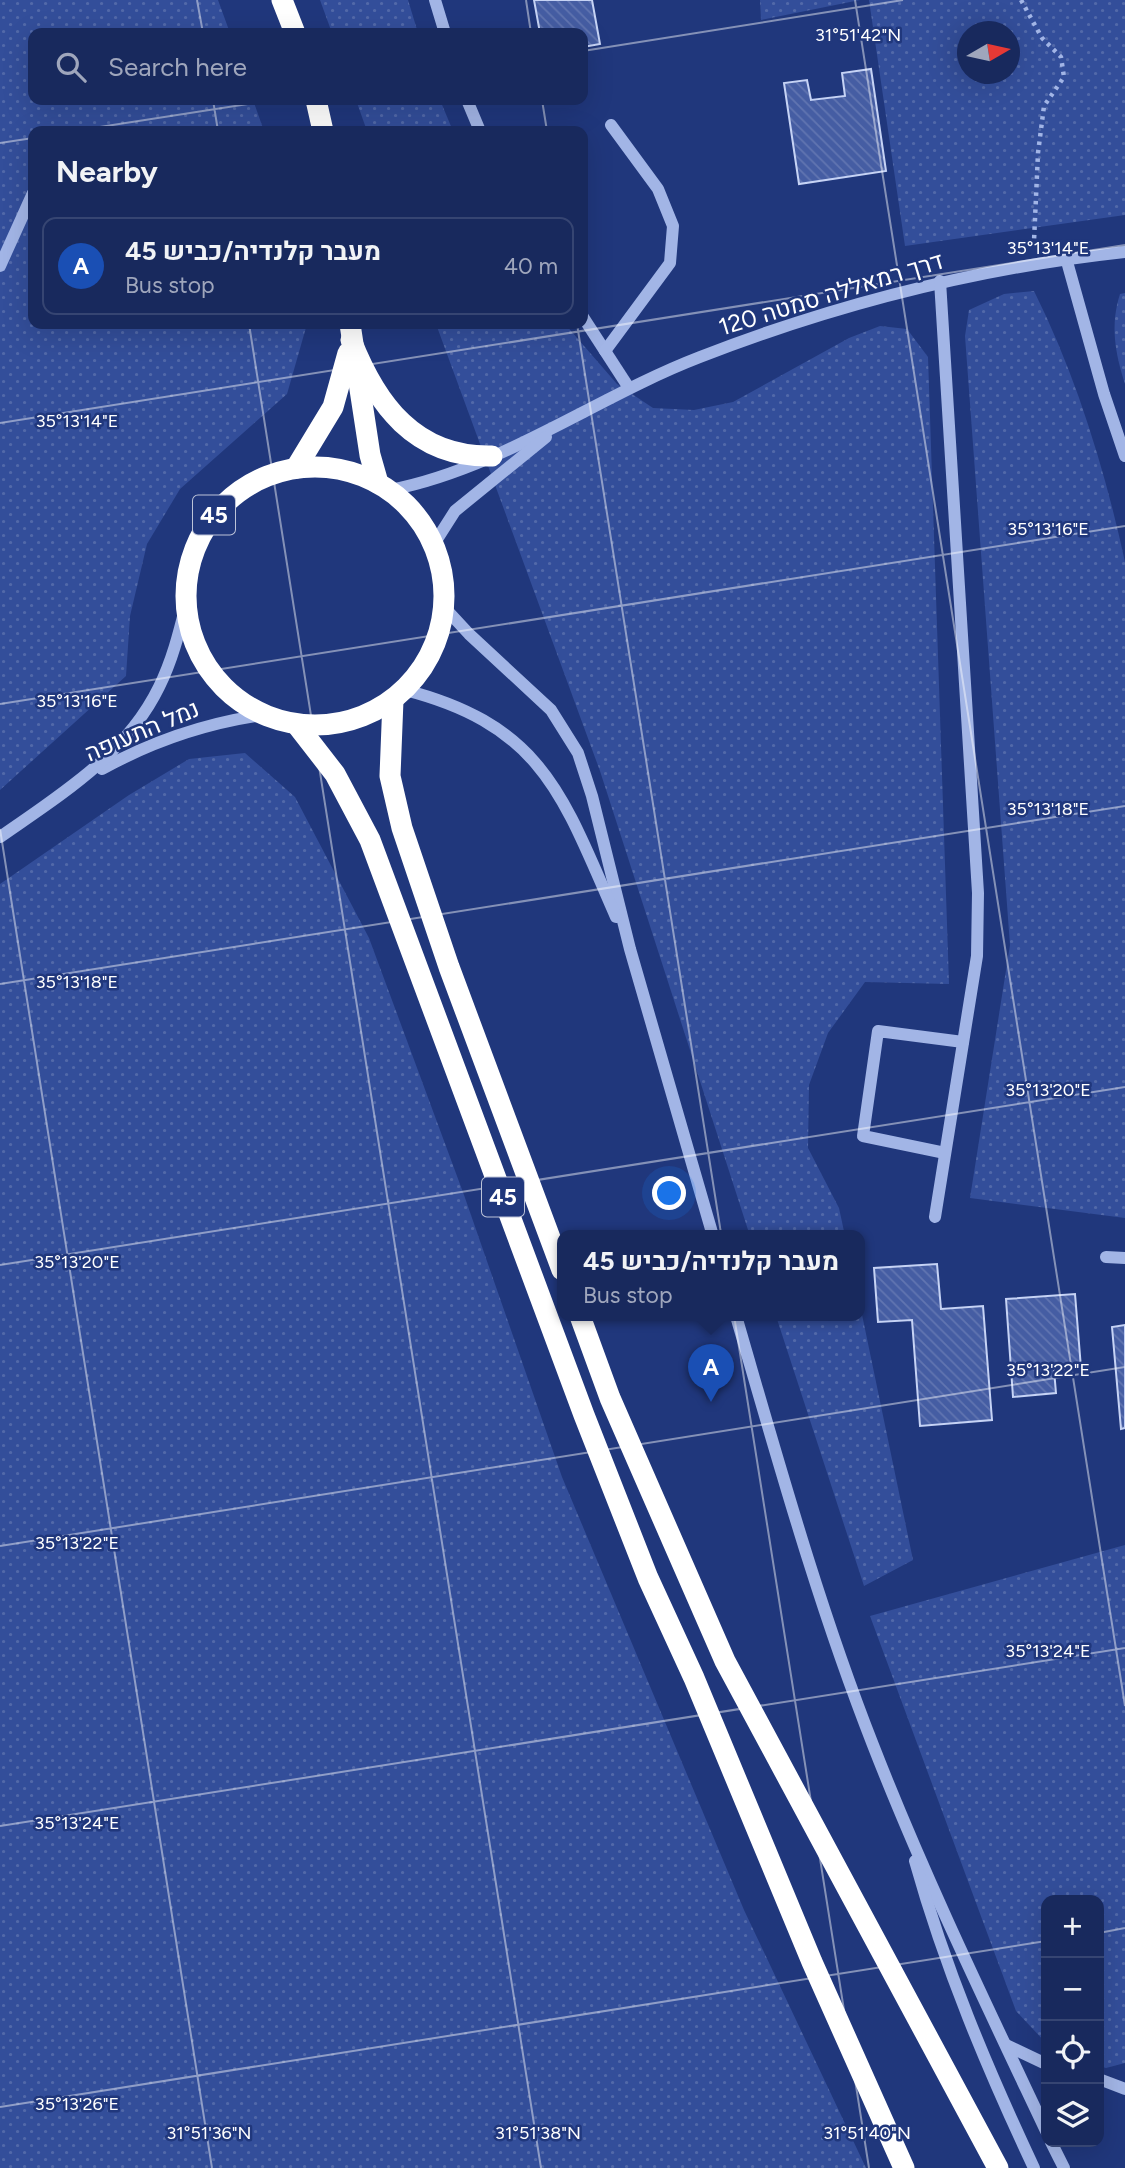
<!DOCTYPE html>
<html lang="en">
<head>
<meta charset="utf-8">
<style>
  body { margin:0; font-family:Figtree,Heebo,sans-serif; background:#213163; color:#f1f3f6 }
  .controls { position:absolute; right:21px; bottom:21px; display:grid; overflow:hidden; border-radius:14px; box-shadow:0 7px 28px #0002 }
  .controls button { width:63px; height:63px; display:grid; place-items:center; padding:0; border:0; border-bottom:2px solid #364572; background:#18295d; color:#f1f3f6; font:35px sans-serif }
  .compass { position:absolute; left:957px; top:21px; width:63px; height:63px; border-radius:50%; background:#18295d; box-shadow:0 7px 28px #0002; rotate:81deg }
  .you { position:absolute; left:670px; top:1194px; width:24px; height:24px; margin:-18px; border:5px solid #fff; border-radius:50%; background:#1a73e8; box-shadow:0 0 0 10px #1a73e833 }
  .badge { display:grid; place-items:center; width:46px; height:46px; border-radius:50%; background:#f4e463; color:#fff; font-size:23px; font-weight:700 }
  .pin { position:absolute; translate:-50% -58px; filter:drop-shadow(0 2px 4px #0008) }
  .pin::after { content:''; position:absolute; top:37px; width:24px; height:21px; background:inherit; clip-path:polygon(0 0,100% 0,50% 100%) }
  .popup { position:absolute; left:557px; top:1230px; width:308px; height:91px; box-sizing:border-box; display:grid; place-content:center; border-radius:14px; background:#18295d; filter:drop-shadow(0 2px 5px #0005); font-size:23px; white-space:nowrap; color:#9fa6bc }
  .popup b { font-size:26px; color:#f1f3f6 }
  .popup::after { content:''; position:absolute; left:50%; top:100%; margin-left:-14px; border:14px solid transparent; border-top-color:#18295d }
  .list { margin:0; padding:0; list-style:none }
  h2 { display:flex; justify-content:space-between; align-items:center; height:91px; margin:0; padding:0 28px; font-size:30px }
  h2 small { font-size:23px; font-weight:400; color:#9fa6bc }
  .list li { display:grid; grid-template-columns:46px 1fr auto; gap:21px; align-items:center; box-sizing:border-box; height:98px; margin:0 14px 14px; padding:0 14px; border:2px solid #364572; border-radius:14px }
  .list b { display:block; font-size:26px; white-space:nowrap }
  .list p { margin:0; font-size:23px; white-space:nowrap; color:#9fa6bc }
  .list em { font-size:23px; font-style:normal; color:#9fa6bc }
  .icon { flex:none; width:38px; height:38px; fill:none; stroke:currentColor; stroke-width:2; stroke-linecap:round; stroke-linejoin:round }
  .map { position:relative; flex:none; width:1125px; height:2168px; overflow:hidden }
  .search { position:absolute; background:#18295d; box-shadow:0 7px 28px #0002; left:28px; top:28px; width:560px; height:77px; display:flex; align-items:center; gap:18px; box-sizing:border-box; padding:0 24px; border-radius:14px; color:#9fa6bc; font-size:26px }
  .panel { position:absolute; background:#18295d; box-shadow:0 7px 28px #0002; left:28px; top:126px; width:560px; height:203px; border-radius:14px }
  .map>svg:first-child { display:block }
  .grass { fill:url(#grass-dots); fill-rule:evenodd }
  .building { fill:url(#building-back-hatch); stroke:#c6d3f5; stroke-width:2 }
  .lines { fill:none; stroke-linecap:round; stroke-linejoin:round }
  .path { stroke:#a2b5e6; stroke-width:4.5; stroke-dasharray:3.5 5; stroke-linecap:butt }
  .minor { stroke:#a2b5e6; stroke-width:12 }
  .highway { stroke:#fff; stroke-width:21 }
  .ticks { fill:none; stroke:#fff; stroke-width:2; stroke-opacity:0.45 }
  .labels { text-anchor:middle; stroke-width:5; stroke-linejoin:round; paint-order:stroke }
  .shield { fill:#20377c; stroke:#bcc3d8; stroke-width:2 }
  .shield-label { font-size:23px; font-weight:bold; fill:#fff }
  .street-label { font-size:24px; fill:#fff; stroke:#20377c }
  .ticks-label { font-size:18px; text-anchor:middle; fill:#fff; stroke:#20377c; stroke-width:5; stroke-linejoin:round; paint-order:stroke }
</style>
</head>
<body>
<div class="map">
<svg width="1125" height="2168" viewBox="0 0 1125 2168">
  <defs>
    <pattern id="grass-dots" width="8" height="8" patternUnits="userSpaceOnUse" patternTransform="scale(1.75)"><rect width="8" height="8" fill="#334e9a"/><path d="M2 2h.1M6 6h.1" fill="none" stroke="#5269a9" stroke-width="1.8" stroke-linecap="round"/></pattern>
    <pattern id="building-back-hatch" width="6" height="6" patternUnits="userSpaceOnUse" patternTransform="scale(1.75)"><rect width="6" height="6" fill="#455da3"/><path d="M-1 5l2 2M0 0l6 6M5-1l2 2" fill="none" stroke="#6175b1"/></pattern>
  </defs>
  <rect width="100%" height="100%" fill="#20377c"/>
  <g class="grass">
    <path d="M0 0H218L230 33H33V100H253L264 131H33V324H307L287 394 180 489 147 544 130 616 126 676 0 790Z"/>
    <path d="M320 0H408L418 33H332Z"/>
    <path d="M760 0H860L761 20Z"/>
    <path d="M869 0H1125V215L905 246ZM968 32H1010V74H968Z"/>
    <path d="M356 100H440L453 131H367Z"/>
    <path d="M1034 291C1076 375 1105 470 1125 562V1218L970 1198 1010 945 965 336 969 310 1004 294Z"/>
    <path d="M1125 293V384C1115 353 1110 325 1120 294Z"/>
    <path d="M436 324H565L617 384 653 408 694 410 733 402 849 338 880 326 907 329 928 357 949 984 865 982 828 1033 809 1085 808 1148 839 1208 845 1236H750L600 771Z"/>
    <path d="M245 753 295 797 369 938 464 1195 562 1477 744 1910 866 2168H0V884L129 795 189 759Z"/>
    <path d="M860 1305 913 1560 864 1586 776 1316H860Z"/>
    <path d="M1125 1545V2063L1106 2068 1099 2066V1900H1046V2043L1016 2011 870 1616Z"/>
  </g>
  <g class="building">
    <path d="M534 0H592L600 44 583 47V33H540Z"/>
    <path d="M871 69 886 171 799 184 784 83 807 80 811 100 845 96 842 73Z"/>
    <path d="M937 1264 941 1309 983 1306 992 1420 920 1426 912 1320 878 1322 874 1268Z"/>
    <path d="M1075 1294 1081 1368 1054 1370 1056 1393 1013 1397 1006 1299Z"/>
    <path d="M1125 1325V1428L1121 1429 1112 1327Z"/>
  </g>
  <g class="lines">
    <path class="path" d="M1021 0 1042 38 1061 57 1064 77 1044 106 1038 153 1034 241"/>
    <g class="minor">
      <path d="M435 0 445 33"/>
      <path d="M467 100 480 131"/>
      <path d="M1066 258 1104 394 1125 456"/>
      <path d="M0 266 33 193"/>
      <path d="M583 317 629 388"/>
      <path d="M605 351 670 263 673 226 658 189 611 125"/>
      <path d="M390 490C502 468 596 397 700 357 839 303 977 268 1125 252"/>
      <path d="M434 544 455 511 546 437"/>
      <path d="M444 607 469 634 551 710 578 753 592 796 630 949 713 1236"/>
      <path d="M405 690C544 726 563 797 616 917"/>
      <path d="M102 769C153 741 206 723 263 715"/>
      <path d="M0 837C60 795 126 755 159 687 172 661 179 633 186 605"/>
      <path d="M945 1153 863 1136 878 1031 963 1042"/>
      <path d="M935 1217 977 956 978 893 940 281"/>
      <path d="M1106 1257 1125 1258"/>
      <path d="M736 1316C778 1460 818 1605 873 1745 924 1876 986 2004 1046 2131"/>
      <path d="M915 1861C945 1968 987 2068 1034 2168"/>
      <path d="M1006 2045 1046 2064"/>
      <path d="M1099 2079 1125 2089"/>
      <path d="M1051 2142 1064 2168"/>
    </g>
    <g class="highway">
      <path d="M282 0 295 33"/>
      <path d="M316 100 323 131"/>
      <path d="M350 324 370 455 378 483"/>
      <path d="M351 340C376 404 415 458 492 456"/>
      <circle cx="315" cy="596" r="129"/>
      <path d="M296 468 333 407 348 353"/>
      <path d="M393 700 390 776 402 828 449 967 562 1270"/>
      <path d="M297 725 335 774 370 840 584 1415 648 1578 694 1678 812 1962 904 2168"/>
      <path d="M580 1316 610 1398 725 1661 998 2168"/>
    </g>
  </g>
  <path class="ticks" d="M197 0 203 33M526 0 531 33M855 0 1125 1706M583 51 903 0M213 100 218 131M542 100 547 131M74 131 273 100M0 143 33 138M249 324 541 2168M577 324 869 2168M0 423 1125 245M0 704 1125 526M0 829 212 2168M0 984 1125 806M0 1265 1125 1087M0 1546 1125 1367M0 1826 1125 1648M1099 1933 1125 1928M0 2107 1046 1941"/>
  <g class="labels">
    <g class="shield">
      <rect x="193" y="495.5" width="42" height="39" rx="5"/>
      <rect x="482" y="1177.5" width="42" height="39" rx="5"/>
    </g>
    <g class="shield-label">
      <text x="214" y="523">45</text>
      <text x="503" y="1205">45</text>
    </g>
    <g class="street-label">
      <text transform="translate(831 294) rotate(-17)" y="8">דרך רמאללה סמטה 120</text>
      <text transform="translate(142 731) rotate(-23)" y="8">נמל התעופה</text>
    </g>
  </g>
  <g class="ticks-label">
    <text x="858" y="41">31°51'42"N</text>
    <text x="1048" y="254">35°13'14"E</text>
    <text x="77" y="427">35°13'14"E</text>
    <text x="1048" y="535">35°13'16"E</text>
    <text x="77" y="707">35°13'16"E</text>
    <text x="1048" y="815">35°13'18"E</text>
    <text x="77" y="988">35°13'18"E</text>
    <text x="1048" y="1096">35°13'20"E</text>
    <text x="77" y="1268">35°13'20"E</text>
    <text x="1048" y="1376">35°13'22"E</text>
    <text x="77" y="1549">35°13'22"E</text>
    <text x="1048" y="1657">35°13'24"E</text>
    <text x="77" y="1829">35°13'24"E</text>
    <text x="77" y="2110">35°13'26"E</text>
    <text x="209" y="2139">31°51'36"N</text>
    <text x="538" y="2139">31°51'38"N</text>
    <text x="867" y="2139">31°51'40"N</text>
  </g>
</svg>
<div class="controls">
<button>+</button>
<button>−</button>
<button><svg class="icon" aria-label="locate" viewBox="0 0 24 24"><circle cx="12" cy="12" r="6"/><path d="M12 2v4M12 18v4M2 12h4M18 12h4"/></svg></button>
<button><svg class="icon" aria-label="layers" viewBox="0 0 24 24"><path d="M12 4l9 5-9 5-9-5zM3 14l9 5 9-5"/></svg></button>
</div>
<svg class="compass" viewBox="-18 -18 36 36"><path d="M0-13l5 13h-10z" fill="#e53935"/><path d="M0 13l5-13h-10z" fill="#9fa6bc"/></svg>
<div class="you"></div>
<div class="pin badge" style="left:711px;top:1402px;background:#1a4fb4">A</div>
<div class="popup"><b>מעבר קלנדיה/כביש 45</b>Bus stop</div>
<div class="search"><svg class="icon" aria-label="search" viewBox="0 0 24 24"><circle cx="10" cy="10" r="6"/><path d="M15 15l6 6"/></svg>Search here</div>
<section class="panel">
<h2>Nearby<small></small></h2>
<ul class="list">
<li><span class="badge" style="background:#1a4fb4">A</span><div><b>מעבר קלנדיה/כביש 45</b><p>Bus stop</p></div><em>40 m</em></li>
</ul>
</section>
</div>
</body>
</html>
